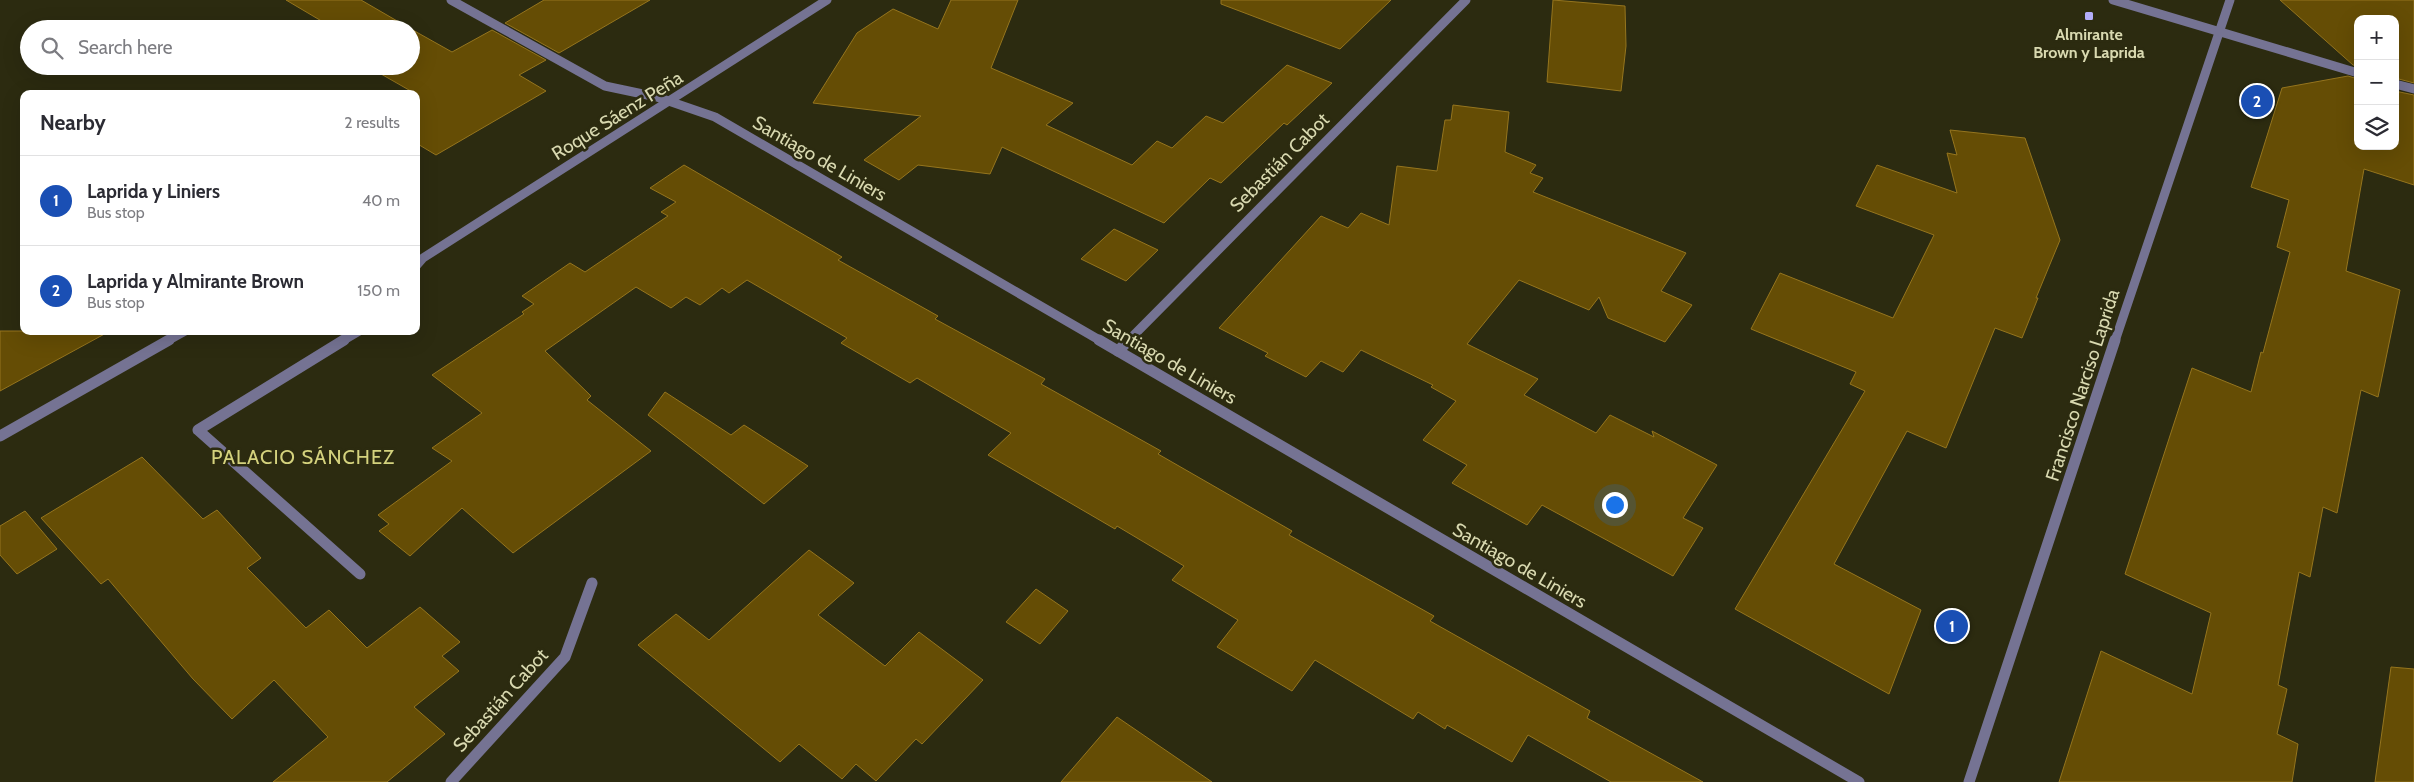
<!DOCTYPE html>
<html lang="en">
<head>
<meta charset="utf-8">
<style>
  body { margin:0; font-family:Cabin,sans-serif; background:#f7f7f7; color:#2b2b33 }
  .controls { position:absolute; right:15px; top:15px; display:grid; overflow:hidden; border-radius:10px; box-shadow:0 5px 20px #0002 }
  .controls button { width:45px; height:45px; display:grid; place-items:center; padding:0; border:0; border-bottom:1px solid #e1e1e2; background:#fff; color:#2b2b33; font:25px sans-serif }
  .you { position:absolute; left:1614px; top:504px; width:18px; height:18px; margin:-12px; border:4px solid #fff; border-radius:50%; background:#1a73e8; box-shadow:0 0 0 8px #1a73e833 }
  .badge { display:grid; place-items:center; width:32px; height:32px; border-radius:50%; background:#68668c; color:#fff; font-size:16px; font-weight:700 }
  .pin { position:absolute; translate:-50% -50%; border:2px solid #fff; box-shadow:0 1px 5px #0006 }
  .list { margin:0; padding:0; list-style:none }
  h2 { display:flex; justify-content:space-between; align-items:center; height:65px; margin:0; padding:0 20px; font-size:21px }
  h2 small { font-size:16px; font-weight:400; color:#7c7c81 }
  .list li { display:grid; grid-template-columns:32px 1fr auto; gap:15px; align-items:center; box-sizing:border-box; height:90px; padding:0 20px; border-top:1px solid #e1e1e2 }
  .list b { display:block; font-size:19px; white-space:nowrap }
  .list p { margin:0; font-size:16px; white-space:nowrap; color:#7c7c81 }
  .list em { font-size:16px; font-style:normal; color:#7c7c81 }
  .icon { flex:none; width:28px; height:28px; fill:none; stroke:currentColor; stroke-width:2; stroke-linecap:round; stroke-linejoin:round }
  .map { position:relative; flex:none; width:2414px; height:782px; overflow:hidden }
  .search { position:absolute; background:#fff; box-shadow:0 5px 20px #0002; left:20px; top:20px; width:400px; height:55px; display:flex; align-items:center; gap:12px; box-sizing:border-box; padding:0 18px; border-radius:28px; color:#7c7c81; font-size:19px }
  .panel { position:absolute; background:#fff; box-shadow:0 5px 20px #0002; left:20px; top:90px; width:400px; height:245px; border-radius:10px }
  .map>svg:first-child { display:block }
  .building { fill:#654d05; stroke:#95751e }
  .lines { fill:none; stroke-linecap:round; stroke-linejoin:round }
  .minor-far1 { stroke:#757393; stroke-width:9 }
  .minor { stroke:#757393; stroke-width:11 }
  .tertiary { stroke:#757393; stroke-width:9 }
  .poi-dot { fill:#b3adf9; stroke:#2c2b10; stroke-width:2 }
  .labels { text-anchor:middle; stroke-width:5; stroke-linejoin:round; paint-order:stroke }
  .far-poi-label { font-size:16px; font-weight:bold; fill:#d9d9b0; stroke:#2c2b10 }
  .street-label { font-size:19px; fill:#d9d9b0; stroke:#2c2b10 }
  .neighbourhood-label { font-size:20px; letter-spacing:1px; fill:#d4d27d; stroke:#2c2b10 }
</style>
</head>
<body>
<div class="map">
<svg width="2414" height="782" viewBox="0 0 2414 782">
  <rect width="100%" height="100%" fill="#2c2b10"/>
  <g class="building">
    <path d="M286 0H361L411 29H335Z"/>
    <path d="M544 0H650L559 53 505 23Z"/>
    <path d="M951 0H1018L991 68 1073 103 1046 125 1132 165 1157 141 1172 148 1206 116 1223 123 1287 65 1332 83 1287 125 1284 123 1221 183 1210 178 1164 223 1002 147 990 174 918 165 899 180 864 160 921 116 813 103 857 33 893 9 938 29Z"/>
    <path d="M1221 0H1391L1340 49 1221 4Z"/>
    <path d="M1553 0 1625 6 1626 46 1621 91 1547 82Z"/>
    <path d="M2280 0H2414V83L2395 78V19H2358V66L2353 65Z"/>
    <path d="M411 29 452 52 492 30 546 60 519 75 546 91 436 155 416 143V94L381 74 395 66H411Z"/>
    <path d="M2348 76 2358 79V146H2395V91L2414 95V185L2364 169 2346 271 2400 290 2378 397 2361 390 2337 513 2323 507 2310 577 2299 572 2278 685 2287 689 2277 734 2298 744 2292 782H2059L2101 651 2192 694 2211 613 2125 574 2192 368 2251 392 2261 352 2263 353 2290 252 2277 247 2289 200 2251 187 2282 88Z"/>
    <path d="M1453 105 1509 112 1505 152 1536 165 1530 173 1543 178 1533 192 1686 253 1661 291 1692 305 1665 342 1608 318 1599 297 1589 310 1519 280 1467 344 1538 379 1524 395 1596 433 1610 415 1654 437 1652 431 1717 465 1683 518 1703 528 1673 576 1542 505 1527 525 1452 483 1467 465 1423 440 1456 401 1431 387 1433 385 1361 350 1343 372 1321 361 1306 377 1265 356 1268 353 1219 328 1321 216 1348 228 1361 213 1389 225 1397 166 1437 171 1445 120H1451Z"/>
    <path d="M1950 130 2025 138 2060 240 2036 298H2038L2022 338 1995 328 1946 448 1907 431 1834 564 1921 610 1889 694 1735 609 1865 391 1850 384 1856 372 1751 329 1780 273 1893 318 1934 235 1856 206 1877 165 1957 193 1947 153 1957 155Z"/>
    <path d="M684 165 842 257 838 260 938 316 935 319 1045 379 1041 384 1161 451 1158 454 1292 531 1289 535 1434 616 1430 621 1590 711 1587 718 1703 782H1611L1528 735 1512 762 1447 725 1445 729 1418 712 1413 719 1315 660 1292 691 1217 647 1238 620 1172 580 1184 566 1117 526 1115 529 988 455 1011 433 917 378 910 383 841 343 847 338 747 280 729 293 722 288 700 305 686 297 671 308 636 287 545 351 591 396 587 400 651 451 513 553 462 508 410 556 379 531 389 524 378 515 452 461 432 448 482 413 432 375 524 314 522 312 534 304 522 296 570 263 585 272 668 216 661 212 676 202 650 188Z"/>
    <path d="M1114 229 1158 250 1126 281 1081 259Z"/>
    <path d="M0 331H110L0 391Z"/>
    <path d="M665 392 731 435 744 425 808 466 764 504 648 415Z"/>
    <path d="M142 457 203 519 217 510 261 558 247 568 306 628 329 610 367 648 420 607 460 642 442 656 459 671 414 707 445 734 387 782H273L328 737 274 680 232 719 193 679 108 579 101 584 41 518Z"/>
    <path d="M25 511 57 549 17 574 0 555V526Z"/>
    <path d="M809 550 854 583 818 615 885 666 919 632 983 680 922 744 916 739 876 781 856 764 842 779 799 744 780 762 638 645 676 614 709 640Z"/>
    <path d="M1036 589 1068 611 1040 644 1006 622Z"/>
    <path d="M2391 667 2414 669V782H2375Z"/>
    <path d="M1117 717 1212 782H1061Z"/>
  </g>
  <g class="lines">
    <g class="minor-far1">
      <path d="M451 0 605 86 657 97 715 117 1101 341"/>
      <path d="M416 266 423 258 827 0"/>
      <path d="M167 341 185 331"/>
      <path d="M342 341 359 331"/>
      <path d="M1128 341 1466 0"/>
      <path d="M2115 341 2230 0"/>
    </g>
    <g class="minor">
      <path d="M344 340 198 430 360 574"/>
      <path d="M1099 340 1859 782"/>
      <path d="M1118 351 1129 340"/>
      <path d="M0 436 169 340"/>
      <path d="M451 782 565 657 592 583"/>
      <path d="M1969 782 2115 340"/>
    </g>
    <g class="tertiary">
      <path d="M2113 0 2358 73"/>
      <path d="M2395 84 2414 89"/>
    </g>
  </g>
  <rect class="poi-dot" x="2084" y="11" width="10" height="10" rx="2.5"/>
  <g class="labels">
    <g class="far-poi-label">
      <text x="2089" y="40">Almirante<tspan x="2089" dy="18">Brown y Laprida</tspan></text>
    </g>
    <g class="street-label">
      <text transform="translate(617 115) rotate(-32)" y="7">Roque Sáenz Peña</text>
      <text transform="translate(820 158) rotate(30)" y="7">Santiago de Liniers</text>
      <text transform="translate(1279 162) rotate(-45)" y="7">Sebastián Cabot</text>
      <text transform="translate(1170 361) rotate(30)" y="7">Santiago de Liniers</text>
      <text transform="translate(2082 385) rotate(-72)" y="7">Francisco Narciso Laprida</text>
      <text transform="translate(1520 565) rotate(30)" y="7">Santiago de Liniers</text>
      <text transform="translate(500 700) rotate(-48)" y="7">Sebastián Cabot</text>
    </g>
    <g class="neighbourhood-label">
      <text x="303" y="464">PALACIO SÁNCHEZ</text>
    </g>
  </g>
</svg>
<div class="controls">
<button>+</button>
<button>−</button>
<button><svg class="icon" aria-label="layers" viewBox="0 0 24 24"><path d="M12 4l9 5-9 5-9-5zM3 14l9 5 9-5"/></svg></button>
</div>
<div class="you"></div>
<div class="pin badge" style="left:1952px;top:626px;background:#1a4fb4">1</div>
<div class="pin badge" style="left:2257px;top:101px;background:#1a4fb4">2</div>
<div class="search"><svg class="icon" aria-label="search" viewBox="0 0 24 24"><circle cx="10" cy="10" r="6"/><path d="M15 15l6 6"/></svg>Search here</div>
<section class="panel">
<h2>Nearby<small>2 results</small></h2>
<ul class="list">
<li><span class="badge" style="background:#1a4fb4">1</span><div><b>Laprida y Liniers</b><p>Bus stop</p></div><em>40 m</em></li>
<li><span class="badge" style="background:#1a4fb4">2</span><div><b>Laprida y Almirante Brown</b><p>Bus stop</p></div><em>150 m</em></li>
</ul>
</section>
</div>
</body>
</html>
